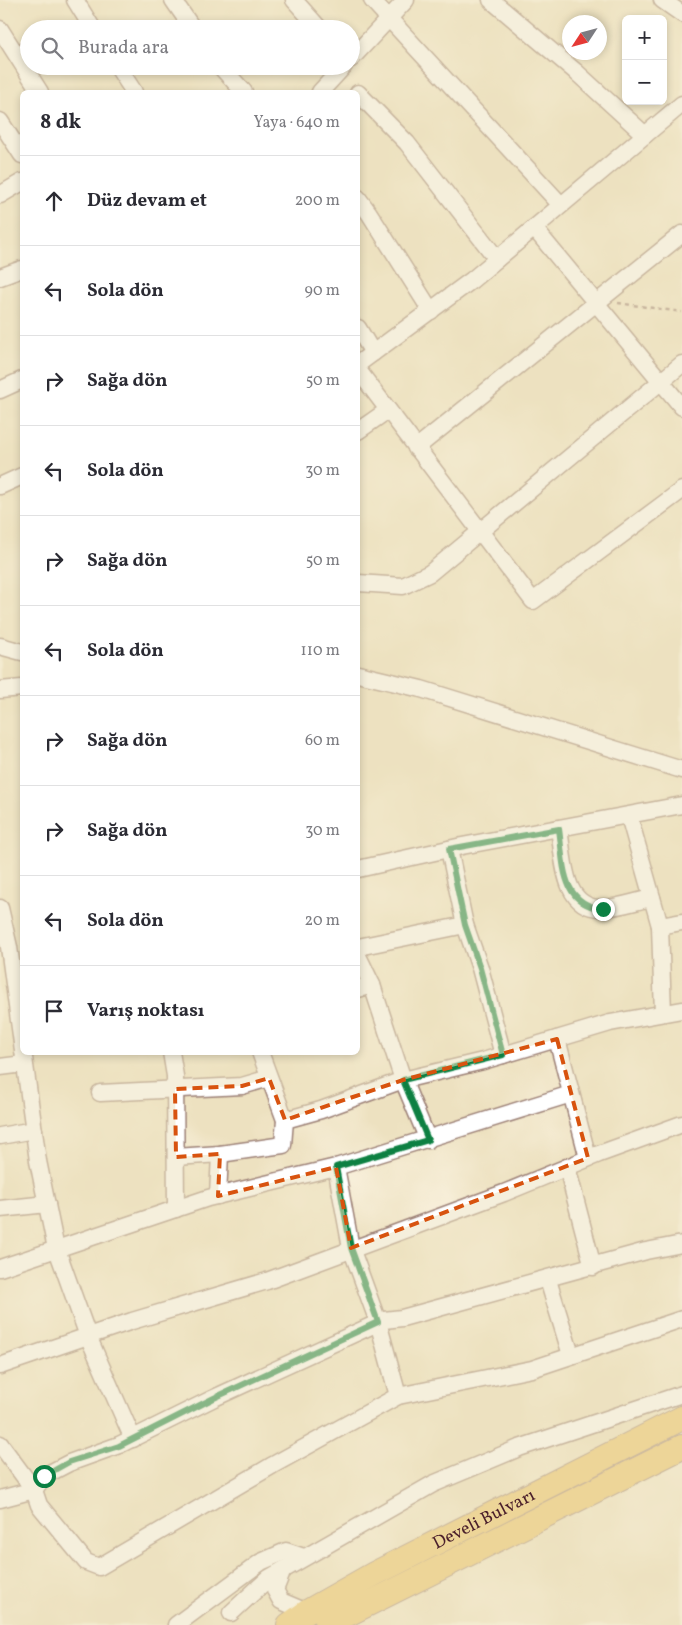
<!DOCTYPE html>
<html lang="tr">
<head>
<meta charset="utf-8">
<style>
  body { margin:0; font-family:Vollkorn,serif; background:#f7f7f7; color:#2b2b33 }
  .controls { position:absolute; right:15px; top:15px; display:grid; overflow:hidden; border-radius:8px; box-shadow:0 2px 8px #0003 }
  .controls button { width:45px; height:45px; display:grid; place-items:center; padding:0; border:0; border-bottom:1px solid #e1e1e2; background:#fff; color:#2b2b33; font:25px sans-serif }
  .compass { position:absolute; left:562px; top:15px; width:45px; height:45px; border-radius:50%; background:#fff; box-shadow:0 2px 8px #0003; rotate:234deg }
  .stop { position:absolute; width:15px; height:15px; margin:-11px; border:4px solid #0b8043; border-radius:50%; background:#fff }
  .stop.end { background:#0b8043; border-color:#fff; box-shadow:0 1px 5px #0008 }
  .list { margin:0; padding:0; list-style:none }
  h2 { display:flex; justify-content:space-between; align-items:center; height:65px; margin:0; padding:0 20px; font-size:21px }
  h2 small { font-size:16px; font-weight:400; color:#7c7c81 }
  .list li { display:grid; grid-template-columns:32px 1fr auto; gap:15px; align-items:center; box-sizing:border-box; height:90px; padding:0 20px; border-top:1px solid #e1e1e2 }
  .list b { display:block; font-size:19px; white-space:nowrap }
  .list em { font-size:16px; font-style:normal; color:#7c7c81 }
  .icon { flex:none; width:28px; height:28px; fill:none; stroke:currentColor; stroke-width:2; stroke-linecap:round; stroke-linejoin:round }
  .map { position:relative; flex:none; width:682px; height:1625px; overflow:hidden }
  .search { position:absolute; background:#fff; box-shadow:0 2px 8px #0003; left:20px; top:20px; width:340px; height:55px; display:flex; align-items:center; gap:12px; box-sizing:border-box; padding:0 18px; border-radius:28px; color:#7c7c81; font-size:19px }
  .panel { position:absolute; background:#fff; box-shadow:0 2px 8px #0003; left:20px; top:90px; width:340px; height:965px; border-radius:8px }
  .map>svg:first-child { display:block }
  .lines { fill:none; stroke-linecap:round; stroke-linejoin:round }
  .minor-casing { stroke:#9c8076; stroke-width:19 }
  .highway-casing { stroke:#9c8076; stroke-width:26 }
  .path { stroke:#9c8076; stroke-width:2.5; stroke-dasharray:4 4; stroke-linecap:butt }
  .minor { stroke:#fff; stroke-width:16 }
  .highway { stroke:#edc569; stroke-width:24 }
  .route { stroke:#0b8043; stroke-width:6 }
  .marked { fill:none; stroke:#d8530f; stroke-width:4; stroke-dasharray:10 6; stroke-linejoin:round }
  .labels { text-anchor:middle; stroke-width:4; stroke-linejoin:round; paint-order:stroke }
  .street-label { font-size:18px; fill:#4a1f2b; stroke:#fcf5e5 }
</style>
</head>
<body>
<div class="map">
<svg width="682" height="1625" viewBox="0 0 682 1625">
  <rect width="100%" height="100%" fill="#fcf5e5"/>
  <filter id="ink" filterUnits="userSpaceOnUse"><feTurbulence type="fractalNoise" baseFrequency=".02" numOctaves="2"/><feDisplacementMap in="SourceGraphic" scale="10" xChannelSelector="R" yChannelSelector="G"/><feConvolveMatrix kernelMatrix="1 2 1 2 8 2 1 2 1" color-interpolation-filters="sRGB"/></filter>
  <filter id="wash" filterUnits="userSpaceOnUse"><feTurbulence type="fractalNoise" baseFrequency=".0096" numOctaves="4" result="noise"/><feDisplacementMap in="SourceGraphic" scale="20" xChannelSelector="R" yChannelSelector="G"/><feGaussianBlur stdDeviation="1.12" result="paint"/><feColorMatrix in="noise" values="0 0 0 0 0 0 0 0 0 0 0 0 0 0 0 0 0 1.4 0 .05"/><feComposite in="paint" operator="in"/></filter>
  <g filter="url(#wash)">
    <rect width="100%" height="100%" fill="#ede1c0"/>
  </g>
  <g filter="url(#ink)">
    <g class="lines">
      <defs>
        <g id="minor">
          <path d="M75 0 93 29"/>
          <path d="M173 0 193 29"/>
          <path d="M294 0 320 29"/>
          <path d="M372 0 561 205"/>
          <path d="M491 0 575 71 645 135"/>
          <path d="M662 0 682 14"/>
          <path d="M0 29 40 92"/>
          <path d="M351 59 406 0"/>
          <path d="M117 66 134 92"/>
          <path d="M220 66 244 92"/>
          <path d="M320 92 344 66"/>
          <path d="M358 93 407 143 497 259"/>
          <path d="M0 121 22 155"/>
          <path d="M0 195 22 182"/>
          <path d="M358 198 369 213 431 311"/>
          <path d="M534 228 682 407"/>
          <path d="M0 277 22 269"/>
          <path d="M358 328 373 353"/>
          <path d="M358 364 472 280 682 104"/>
          <path d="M358 370 533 601 682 490"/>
          <path d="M0 390 22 380"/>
          <path d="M358 431 388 410"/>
          <path d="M416 448 682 234"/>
          <path d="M0 486 22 476"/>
          <path d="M358 583 403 586 430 573 682 364"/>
          <path d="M0 646 22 652"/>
          <path d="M358 674 421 689 682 770"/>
          <path d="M0 690 22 688"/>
          <path d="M629 816 660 926 663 1013"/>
          <path d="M559 829C564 857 562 909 602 908 618 908 636 901 652 898"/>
          <path d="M449 849 465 925 480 968 503 1055"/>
          <path d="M358 869 462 846 682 805"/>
          <path d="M0 908 9 947 38 1161 55 1244 88 1336 133 1439"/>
          <path d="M660 926 682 922"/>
          <path d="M358 947 465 925"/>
          <path d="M358 956 372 985 403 1080 428 1140"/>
          <path d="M358 989 372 985"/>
          <path d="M557 1039 588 1158"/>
          <path d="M171 1052 175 1076 176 1209"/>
          <path d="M0 1067 24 1064"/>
          <path d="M100 1093 242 1086 269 1078"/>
          <path d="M285 1120 321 1110 403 1080 483 1061 610 1023 682 1010"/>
          <path d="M0 1136 34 1130"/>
          <path d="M176 1157 220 1154 283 1145 285 1120 260 1052"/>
          <path d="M336 1167 351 1248 378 1322 398 1396"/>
          <path d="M567 1167 593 1267"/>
          <path d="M218 1196 220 1154"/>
          <path d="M0 1209 47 1204"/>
          <path d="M682 1244 646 1251 402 1318 384 1320 214 1398 119 1445 69 1463 44 1476 34 1490 39 1505 86 1562 99 1567 273 1465 398 1396 532 1369 682 1319"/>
          <path d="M0 1268 208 1198 336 1167 571 1094"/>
          <path d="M548 1280 571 1355"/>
          <path d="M0 1366 132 1321 267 1281 504 1193 599 1154 682 1124"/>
          <path d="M0 1444 34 1490 0 1499"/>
          <path d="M283 1570 275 1590 281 1601 307 1612"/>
          <path d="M231 1613 269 1578 433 1484 519 1448 682 1394"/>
          <path d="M176 1625 261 1562 286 1551 304 1557"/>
        </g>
        <g id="highway">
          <path id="s1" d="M289 1625 307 1612 374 1574 682 1418"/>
          <path d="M326 1625 682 1447"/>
        </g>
      </defs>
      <use href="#minor" class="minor-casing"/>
      <use href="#highway" class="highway-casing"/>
      <path class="path" d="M618 303 682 312"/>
      <use href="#minor" class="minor"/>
      <use href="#highway" class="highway"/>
    </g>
  </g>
  <g class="lines" filter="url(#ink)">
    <path class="route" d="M44 1476 69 1462 119 1446 214 1398 378 1322 351 1248 336 1167 428 1140 403 1080 503 1055 480 968 465 925 449 849 559 829C564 863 560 904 603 909"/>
  </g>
  <path d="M0 0H682V1625H0ZM557 1039 588 1158 351 1248 336 1167 218 1196 220 1154 176 1157 175 1089 242 1086 269 1078 285 1120 403 1080Z" fill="#ede1c0" fill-opacity=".55" fill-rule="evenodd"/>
  <path class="marked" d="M557 1039 588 1158 351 1248 336 1167 218 1196 220 1154 176 1157 175 1089 242 1086 269 1078 285 1120 403 1080Z"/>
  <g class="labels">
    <g class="street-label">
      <text dy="6" stroke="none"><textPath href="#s1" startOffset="222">Develi Bulvarı</textPath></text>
    </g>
  </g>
</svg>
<div class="controls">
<button>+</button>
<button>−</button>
</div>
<svg class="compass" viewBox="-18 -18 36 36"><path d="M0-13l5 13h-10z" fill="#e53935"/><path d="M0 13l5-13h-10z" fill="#7c7c81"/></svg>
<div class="stop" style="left:44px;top:1476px"></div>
<div class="stop end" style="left:603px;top:909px"></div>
<div class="search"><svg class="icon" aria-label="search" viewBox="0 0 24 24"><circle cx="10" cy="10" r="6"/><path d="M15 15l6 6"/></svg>Burada ara</div>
<section class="panel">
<h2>8 dk<small>Yaya · 640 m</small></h2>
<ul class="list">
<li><svg class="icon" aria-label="ahead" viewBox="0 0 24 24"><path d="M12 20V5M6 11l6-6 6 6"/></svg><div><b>Düz devam et</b></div><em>200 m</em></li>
<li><svg class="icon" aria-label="left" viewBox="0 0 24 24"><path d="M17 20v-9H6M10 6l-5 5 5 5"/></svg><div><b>Sola dön</b></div><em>90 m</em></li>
<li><svg class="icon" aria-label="right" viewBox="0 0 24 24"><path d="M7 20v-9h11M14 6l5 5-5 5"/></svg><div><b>Sağa dön</b></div><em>50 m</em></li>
<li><svg class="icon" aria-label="left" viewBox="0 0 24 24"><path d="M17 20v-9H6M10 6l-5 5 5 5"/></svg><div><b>Sola dön</b></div><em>30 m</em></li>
<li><svg class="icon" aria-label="right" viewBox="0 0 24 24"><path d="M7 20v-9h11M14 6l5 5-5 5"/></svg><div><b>Sağa dön</b></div><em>50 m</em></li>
<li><svg class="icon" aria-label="left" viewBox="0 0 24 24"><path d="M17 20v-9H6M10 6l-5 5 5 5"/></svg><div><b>Sola dön</b></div><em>110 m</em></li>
<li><svg class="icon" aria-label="right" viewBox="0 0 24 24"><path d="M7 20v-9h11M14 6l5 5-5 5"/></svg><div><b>Sağa dön</b></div><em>60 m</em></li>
<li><svg class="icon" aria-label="right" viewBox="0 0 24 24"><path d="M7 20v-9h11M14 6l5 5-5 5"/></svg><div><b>Sağa dön</b></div><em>30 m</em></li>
<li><svg class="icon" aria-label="left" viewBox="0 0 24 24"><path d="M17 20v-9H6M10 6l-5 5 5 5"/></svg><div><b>Sola dön</b></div><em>20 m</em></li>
<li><svg class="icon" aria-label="arrive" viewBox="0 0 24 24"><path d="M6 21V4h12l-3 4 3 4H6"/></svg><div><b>Varış noktası</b></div></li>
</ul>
</section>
</div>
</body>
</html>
